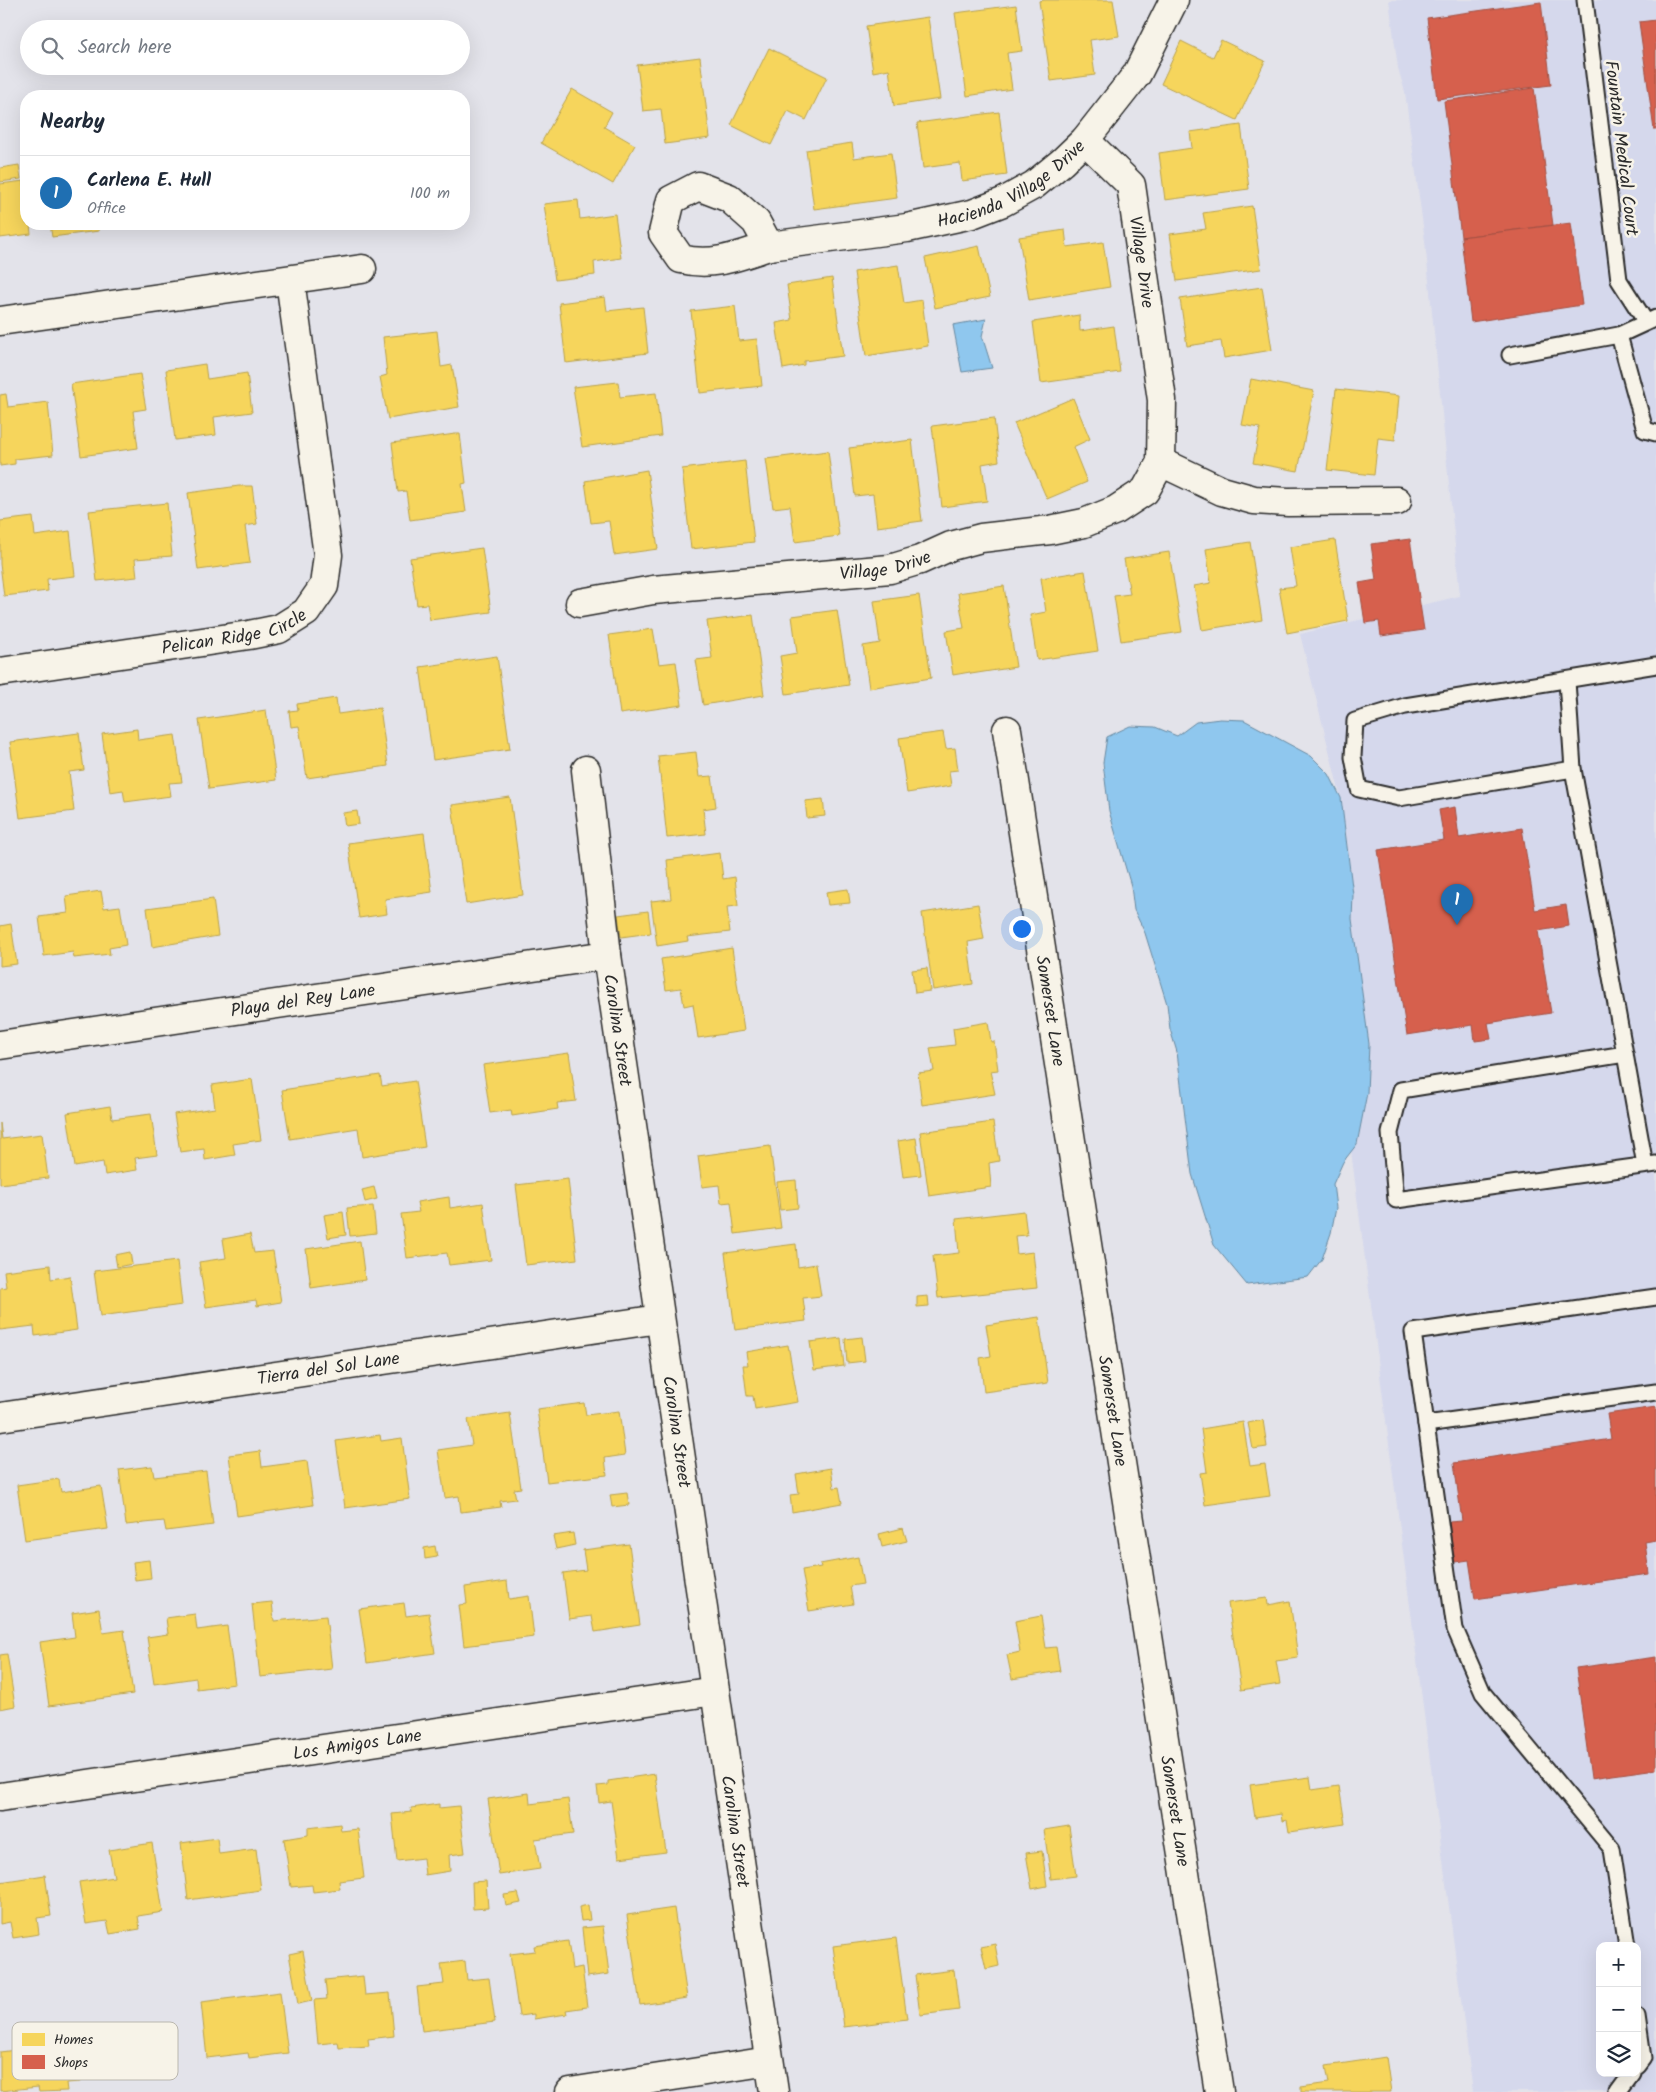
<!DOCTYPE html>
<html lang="en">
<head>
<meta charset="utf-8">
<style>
  body { margin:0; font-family:Kalam,sans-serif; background:#f6f6f7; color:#1f2937 }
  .controls { position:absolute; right:15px; bottom:15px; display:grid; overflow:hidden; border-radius:10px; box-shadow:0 5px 20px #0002 }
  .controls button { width:45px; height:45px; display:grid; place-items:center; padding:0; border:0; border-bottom:1px solid #e0e1e3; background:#fff; color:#1f2937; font:25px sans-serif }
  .you { position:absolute; left:1021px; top:928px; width:18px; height:18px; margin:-12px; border:4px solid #fff; border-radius:50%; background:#1a73e8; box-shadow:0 0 0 8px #1a73e833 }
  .badge { display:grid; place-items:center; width:32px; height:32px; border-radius:50%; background:#1f6fb2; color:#fff; font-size:16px; font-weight:700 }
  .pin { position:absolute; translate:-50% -41px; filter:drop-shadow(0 1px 2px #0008) }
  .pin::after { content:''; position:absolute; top:26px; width:18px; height:15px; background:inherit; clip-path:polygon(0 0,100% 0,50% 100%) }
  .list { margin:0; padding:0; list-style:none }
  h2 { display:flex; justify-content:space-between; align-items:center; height:65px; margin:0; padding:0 20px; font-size:21px }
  h2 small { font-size:16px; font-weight:400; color:#747a83 }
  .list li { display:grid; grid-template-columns:32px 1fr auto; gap:15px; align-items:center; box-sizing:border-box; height:75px; padding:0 20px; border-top:1px solid #e0e1e3 }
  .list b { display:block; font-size:19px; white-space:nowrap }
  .list p { margin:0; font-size:16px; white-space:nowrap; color:#747a83 }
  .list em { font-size:16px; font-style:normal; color:#747a83 }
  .icon { flex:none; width:28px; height:28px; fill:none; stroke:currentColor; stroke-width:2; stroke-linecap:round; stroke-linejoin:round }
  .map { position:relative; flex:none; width:1656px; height:2092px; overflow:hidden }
  .search { position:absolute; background:#fff; box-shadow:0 5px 20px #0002; left:20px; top:20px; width:450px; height:55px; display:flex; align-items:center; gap:12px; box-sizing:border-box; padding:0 18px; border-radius:28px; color:#747a83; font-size:19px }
  .panel { position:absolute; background:#fff; box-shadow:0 5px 20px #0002; left:20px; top:90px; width:450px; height:140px; border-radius:20px }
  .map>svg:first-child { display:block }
  .built { fill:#d5d8ec; fill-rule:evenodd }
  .water { fill:#8fc7ee; stroke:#6789a0 }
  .homes { fill:#f6d55c; stroke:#b9a24d }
  .shops { fill:#d6604d; stroke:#a35043 }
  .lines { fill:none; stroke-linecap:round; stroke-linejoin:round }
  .lane-casing { stroke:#2b2b2b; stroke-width:19 }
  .street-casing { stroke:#2b2b2b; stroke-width:31 }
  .lane { stroke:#f7f3e8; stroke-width:15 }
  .street { stroke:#f7f3e8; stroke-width:28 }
  .labels { text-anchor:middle; stroke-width:5; stroke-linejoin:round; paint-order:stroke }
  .street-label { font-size:18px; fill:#2b2b2b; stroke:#f7f3e8 }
  .key { fill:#f7f3e8; stroke:#bab7af; stroke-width:1 }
  .key-label { font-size:14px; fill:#2b2b2b }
</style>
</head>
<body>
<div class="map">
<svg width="1656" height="2092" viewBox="0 0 1656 2092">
  <rect width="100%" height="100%" fill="#e3e3ea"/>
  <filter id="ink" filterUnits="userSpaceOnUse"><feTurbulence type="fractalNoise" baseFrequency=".02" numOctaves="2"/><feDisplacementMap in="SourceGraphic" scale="10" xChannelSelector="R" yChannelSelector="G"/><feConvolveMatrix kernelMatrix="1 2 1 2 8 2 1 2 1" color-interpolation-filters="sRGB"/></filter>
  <g filter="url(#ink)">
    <path class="built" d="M1389 0H1656V2092H1473L1351 1151 1357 1144 1367 1093 1369 1044 1352 919 1353 895 1341 798 1300 634 1460 596 1425 241 1405 92 1398 68ZM1600 1946H1637V2073H1600Z"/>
    <g class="water">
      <path d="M986 319 982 336 992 368 962 372 953 325Z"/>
      <path d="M1220 719 1244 720 1311 756 1329 774 1341 798 1353 895 1352 919 1369 1044 1367 1093 1357 1144 1343 1162 1333 1184 1336 1208 1331 1233 1322 1259 1308 1277 1247 1285 1214 1245 1192 1174 1177 1052 1170 1029 1167 1004 1145 933 1134 910 1131 886 1109 811 1103 763 1107 737 1130 726 1155 727 1177 736 1196 722Z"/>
    </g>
    <g class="homes">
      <path d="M1045 0H1113L1119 36 1090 40 1095 75 1051 81 1039 1Z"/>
      <path d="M1016 5 1022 51 1007 53 1012 89 967 96 955 13Z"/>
      <path d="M928 17 940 99 894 106 889 69 873 72 866 26Z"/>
      <path d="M1221 40 1265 61 1237 120 1161 84 1181 41 1213 57Z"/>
      <path d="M769 48 827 77 806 120 788 111 771 145 731 125Z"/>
      <path d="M700 57 710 138 665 144 661 109 643 111 637 65Z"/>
      <path d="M572 89 612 112 604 127 635 145 613 184 541 143Z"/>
      <path d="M999 112 1007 175 962 181 960 163 923 168 917 123Z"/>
      <path d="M1241 125 1249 189 1165 200 1159 153 1192 148 1190 132Z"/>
      <path d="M852 143 854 158 891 153 897 198 814 209 806 150Z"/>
      <path d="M19 165 21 179 0 182V168Z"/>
      <path d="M24 181 26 224H30L31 234 0 238V184Z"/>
      <path d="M578 200 580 219 615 214 621 258 594 262 595 275 555 280 544 204Z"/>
      <path d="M1252 206 1261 269 1177 281 1170 234 1206 229 1203 213Z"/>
      <path d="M50 224H130L99 228V231L52 237Z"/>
      <path d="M1065 230 1067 247 1103 242 1110 287 1029 300 1019 237Z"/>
      <path d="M979 246 990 297 935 308 925 258Z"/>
      <path d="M898 265 904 303 922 300 928 346 866 356 854 272Z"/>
      <path d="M832 278 843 356 804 361V365L783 369 776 323 792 320 787 285Z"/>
      <path d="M1262 287 1272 350 1224 358 1221 341 1187 346 1180 299Z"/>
      <path d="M605 297 607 311 643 307 648 353 566 363 559 303Z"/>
      <path d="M735 306 739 341 757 339 762 386 700 393 691 311Z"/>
      <path d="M1079 315 1080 331 1114 326 1120 372 1041 383 1033 322Z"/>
      <path d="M437 331 441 367 452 365 459 407 388 419 380 377 387 375 383 337Z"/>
      <path d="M205 364 207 379 247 373 252 412 214 417 216 435 175 440 166 370Z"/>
      <path d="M140 374 146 409 133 411 138 448 81 456 71 384Z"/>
      <path d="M1251 379 1314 391 1298 471 1253 463 1260 428 1242 425Z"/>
      <path d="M618 382 620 397 656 393 661 436 582 447 573 387Z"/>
      <path d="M1336 389 1399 396 1395 440 1378 438 1374 475 1327 470Z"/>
      <path d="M6 394 8 407 48 402 53 455 15 459V464L0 466V395Z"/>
      <path d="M1073 398 1090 439 1073 447 1087 482 1047 499 1014 423Z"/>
      <path d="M994 418 999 461 982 464 987 501 942 507 932 426Z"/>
      <path d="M455 434H460L466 483 462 484 466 512 410 520 406 491 398 492 392 443Z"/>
      <path d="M912 440 922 521 877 527 873 494 855 496 849 448Z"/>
      <path d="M828 451 839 536 795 542 790 506 773 508 766 459Z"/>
      <path d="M745 461 754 542 691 549 682 469Z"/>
      <path d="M647 470 658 549 614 555 609 521 591 523 585 481Z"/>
      <path d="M239 486H252L257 524 245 526 250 563 198 570 188 493Z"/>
      <path d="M167 503 172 556 135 559 137 577 97 581 89 511Z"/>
      <path d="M33 517 35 536 70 531 75 576 47 579 48 591 4 596 0 564V521Z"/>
      <path d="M1335 540 1348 621 1287 633 1279 588 1296 586 1290 547Z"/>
      <path d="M1250 542 1262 620 1202 630 1194 586 1211 583 1206 549Z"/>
      <path d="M482 548 491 612 430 620 427 604 417 605 410 558Z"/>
      <path d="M1169 552 1182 632 1121 641 1114 596 1130 594 1124 559Z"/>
      <path d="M1085 571 1098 651 1037 660 1030 615 1046 612 1041 578Z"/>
      <path d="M1004 586 1016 667 971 674 970 672 953 675 946 631 964 628 958 593Z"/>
      <path d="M919 595 931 678 869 688 863 646 880 643 874 601Z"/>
      <path d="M837 610 849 685 786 694 780 656 797 653 792 616Z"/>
      <path d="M753 615 764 695 703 705 696 660 712 658 707 621Z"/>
      <path d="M653 629 659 664 676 662 682 705 620 714 609 635Z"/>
      <path d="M497 656 510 749 433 760 420 667Z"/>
      <path d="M336 698 338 714 380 708 388 766 307 778 299 726 291 727 289 711 298 710 297 704Z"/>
      <path d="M266 710 276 780 209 789 199 720Z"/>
      <path d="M137 729 138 740 175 735 182 782 169 783 171 796 125 802 123 790 110 792 102 734Z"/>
      <path d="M943 732 946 749 955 748 958 770 949 771 951 786 907 793 899 738Z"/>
      <path d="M79 733 84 770 69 772 74 811 20 818 10 742Z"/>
      <path d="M696 752 699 777 712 776 716 807 703 809 706 834 667 838 658 756Z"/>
      <path d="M510 797 523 895 466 904 452 805Z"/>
      <path d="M823 799 825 816 807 818 805 801Z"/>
      <path d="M357 811 359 824 345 826 343 813Z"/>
      <path d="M424 833 432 892 385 899 387 914 359 918 348 843Z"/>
      <path d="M720 853 723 879 735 877 738 906 727 907 730 932 687 937 688 941 657 946 651 901 671 899 667 860Z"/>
      <path d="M848 889 850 903 828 905 826 892Z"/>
      <path d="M101 891 104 908 120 906 126 945 109 948 110 954 74 958 73 952 44 956 39 917 68 913 66 896Z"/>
      <path d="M213 899 218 936 152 947 147 908Z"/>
      <path d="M978 904 984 939 968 942 973 984 933 990 922 913Z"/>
      <path d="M648 911 651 933 621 937 618 915Z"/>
      <path d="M11 924 17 964 0 966V926Z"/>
      <path d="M732 948 744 1031 698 1038 693 1004 684 1006 681 988 666 990 661 959Z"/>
      <path d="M927 968 930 991 915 993 912 970Z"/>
      <path d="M988 1022 991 1042 994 1041 998 1070 990 1071 995 1094 922 1105 918 1073 934 1071 930 1048 955 1045 953 1028Z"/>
      <path d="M569 1053 576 1101 557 1103 558 1109 512 1116 511 1110 490 1113 483 1065Z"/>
      <path d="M380 1075 382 1086 415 1081 425 1147 362 1157 358 1128 290 1139 282 1090Z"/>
      <path d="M252 1079 261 1140 233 1144 235 1155 205 1160 204 1149 180 1152 174 1114 215 1108 212 1085Z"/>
      <path d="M110 1106 112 1119 151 1114 157 1155 135 1158 137 1170 105 1175 103 1162 75 1167 67 1113Z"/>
      <path d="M993 1122 999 1161 989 1163 991 1187 929 1196 920 1132Z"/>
      <path d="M0 1123 2 1139 42 1134 48 1178 0 1184Z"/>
      <path d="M916 1138 921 1175 903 1177 898 1141Z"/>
      <path d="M770 1146 781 1228 735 1234 731 1202 721 1203 719 1185 702 1187 698 1156Z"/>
      <path d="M568 1179 577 1259 526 1265 516 1185Z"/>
      <path d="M796 1180 798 1208 780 1210 777 1182Z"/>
      <path d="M374 1187 377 1199 365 1202 362 1190Z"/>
      <path d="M449 1197 450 1208 483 1203 491 1260 449 1265 447 1253 407 1258 401 1214 419 1212 417 1202Z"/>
      <path d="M373 1206 376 1233 350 1236 347 1208Z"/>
      <path d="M1024 1211 1027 1235 1015 1236 1017 1254 1033 1252 1037 1288 938 1298 933 1256 959 1253 956 1219Z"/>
      <path d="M343 1212 346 1235 328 1238 324 1215Z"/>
      <path d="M250 1234 254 1253 273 1251 281 1302 257 1306 256 1300 206 1307 199 1262 226 1258 223 1239Z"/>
      <path d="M360 1241 365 1280 311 1288 306 1249Z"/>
      <path d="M796 1244 798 1267 816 1264 821 1296 803 1298 806 1321 735 1330 725 1253Z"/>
      <path d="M130 1252 132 1264 117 1267 115 1255Z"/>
      <path d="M177 1261 182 1305 100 1316 94 1271Z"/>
      <path d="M50 1265 51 1279 70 1276 77 1330 35 1336 34 1326 0 1330V1288L6 1287 4 1271Z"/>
      <path d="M928 1296 929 1306 917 1307V1297Z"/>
      <path d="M1039 1317 1048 1383 984 1392 980 1358 991 1356 986 1325Z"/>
      <path d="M862 1337 865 1361 847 1363 845 1339Z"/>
      <path d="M841 1338 844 1366 814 1370 810 1342Z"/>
      <path d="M788 1345 798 1402 755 1409 753 1396H747L743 1365H748L746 1352Z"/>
      <path d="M584 1403 586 1415 619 1411 625 1455 605 1458 607 1475 547 1482 537 1409Z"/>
      <path d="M510 1413 521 1488 514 1489 516 1499 500 1501 501 1507 461 1512 459 1496 445 1498 438 1450 472 1445 468 1419Z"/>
      <path d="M1263 1420 1267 1447 1253 1449 1248 1423Z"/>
      <path d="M1243 1422 1250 1466 1265 1464 1270 1496 1205 1505 1200 1473 1207 1472 1201 1429Z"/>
      <path d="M380 1435 381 1441 402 1438 410 1499 345 1508 336 1441Z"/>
      <path d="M260 1451 262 1467 307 1461 313 1505 237 1516 229 1455Z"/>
      <path d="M152 1466 154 1477 206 1471 213 1525 166 1531 164 1521 126 1525 119 1470Z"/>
      <path d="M831 1468 834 1488 839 1487 842 1503 792 1512 790 1495 799 1494 796 1474Z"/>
      <path d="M59 1479 61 1492 101 1486 108 1529 25 1540 17 1485Z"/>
      <path d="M627 1493 629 1505 612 1507 610 1495Z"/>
      <path d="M903 1528 907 1541 882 1547 879 1534Z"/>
      <path d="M573 1533 575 1545 556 1549 553 1536Z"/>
      <path d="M629 1544 640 1625 595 1632 592 1616 569 1619 563 1573 586 1570 583 1550Z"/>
      <path d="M435 1546 437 1557 425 1559 424 1548Z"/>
      <path d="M858 1557 863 1584 850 1586 853 1604 809 1611 802 1570 821 1567 820 1564Z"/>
      <path d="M149 1560 151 1578 135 1580 133 1562Z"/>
      <path d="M507 1581 509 1599 529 1596 534 1637 464 1646 459 1605 467 1604 465 1587Z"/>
      <path d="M1267 1598 1268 1605 1290 1601 1298 1658 1276 1661 1280 1684 1241 1690 1228 1603Z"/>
      <path d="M272 1602 274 1621 326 1616 332 1669 260 1677 252 1604Z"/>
      <path d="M404 1603 406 1616 429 1613 435 1653 367 1663 359 1609Z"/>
      <path d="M99 1609 103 1633 124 1630 133 1694 49 1706 40 1642 75 1637 72 1613Z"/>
      <path d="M195 1614 197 1630 227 1626 235 1684 197 1689 196 1678 154 1684 147 1637 168 1634 166 1618Z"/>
      <path d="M1041 1616 1046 1648 1056 1647 1060 1671 1012 1679 1007 1655 1020 1652 1015 1621Z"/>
      <path d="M7 1654 15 1706 0 1709V1655Z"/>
      <path d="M655 1774 666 1852 619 1858 611 1801 599 1803 597 1786 608 1785V1781Z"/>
      <path d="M1310 1777 1312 1790 1339 1786 1345 1824 1289 1832 1287 1820 1282 1821 1281 1814 1255 1818 1250 1785Z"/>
      <path d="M529 1793 530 1804 568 1799 573 1834 535 1839 540 1869 499 1875 488 1799Z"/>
      <path d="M439 1804V1808L459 1806 465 1853 449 1855 450 1871 425 1875 423 1858 397 1861 392 1814 412 1812 411 1808Z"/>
      <path d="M340 1824 341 1831 358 1829 364 1878 339 1881 340 1889 313 1892 312 1885 291 1887 284 1839 308 1835V1828Z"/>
      <path d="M1069 1826 1076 1876 1051 1879 1044 1830Z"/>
      <path d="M217 1838 219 1854 256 1849 261 1890 188 1900 181 1843Z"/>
      <path d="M152 1843 163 1912 138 1916 140 1929 110 1934 107 1921 86 1924 79 1882 114 1877 109 1850Z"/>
      <path d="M1042 1851 1047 1886 1032 1889 1026 1853Z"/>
      <path d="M45 1875 51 1916 37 1918 39 1934 13 1938 10 1922 0 1924V1882Z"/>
      <path d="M486 1881 488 1908 473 1909 472 1882Z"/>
      <path d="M518 1893 521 1903 506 1906 504 1895Z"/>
      <path d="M588 1905 590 1920 581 1921 579 1907Z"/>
      <path d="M674 1908 687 1998 640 2005 627 1915Z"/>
      <path d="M603 1926 609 1974 587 1977 582 1928Z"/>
      <path d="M896 1938 907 2019 844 2027 833 1946Z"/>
      <path d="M568 1941 572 1969 582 1967 587 2007 566 2010 567 2014 534 2019V2014L519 2016 510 1954 535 1951 534 1946Z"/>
      <path d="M995 1944 999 1966 986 1969 981 1947Z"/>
      <path d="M303 1951 312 2001 298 2004 289 1954Z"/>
      <path d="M465 1961 467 1980 489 1978 495 2022 422 2031 417 1987 444 1984 441 1964Z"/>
      <path d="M954 1970 959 2010 920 2015 915 1975Z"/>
      <path d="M363 1976 365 1995 390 1993 394 2036 368 2039 369 2046 339 2048 338 2042 318 2044 314 2000 327 1999 325 1980Z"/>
      <path d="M280 1992 288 2053 249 2058 248 2053 207 2058 201 2002Z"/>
      <path d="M56 2035 57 2045 75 2043 80 2082 66 2083 67 2091 39 2092 38 2087 0 2091V2052L31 2048 30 2038Z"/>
      <path d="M1386 2057 1391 2092H1301V2087L1329 2083 1326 2066Z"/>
    </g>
    <g class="shops">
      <path d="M1541 2 1551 85 1437 99 1427 18Z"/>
      <path d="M1656 20V130H1654L1639 22Z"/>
      <path d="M1534 88 1553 225 1461 237 1444 101Z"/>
      <path d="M1571 223 1582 305 1471 322 1461 237Z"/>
      <path d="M1410 539 1424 630 1381 636 1379 621 1365 623 1359 583 1376 580 1371 544Z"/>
      <path d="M1455 807 1459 838 1522 828 1535 910 1566 905 1569 926 1538 931 1551 1013 1488 1023 1491 1039 1475 1041 1473 1025 1407 1035 1378 850 1444 840 1439 810Z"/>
      <path d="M1656 1407V1540L1645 1542 1649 1574 1475 1599 1469 1560 1455 1562 1449 1522 1462 1521 1454 1463 1611 1439 1607 1414Z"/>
      <path d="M1656 1657V1769L1591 1778 1576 1668Z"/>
    </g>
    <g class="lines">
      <defs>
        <g id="lane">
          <path d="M1585 0 1619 280 1646 322"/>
          <path d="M1619 335 1645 430 1656 433"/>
          <path d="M1510 355 1619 335 1656 318"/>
          <path d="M1567 681 1573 769"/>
          <path d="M1625 1054 1573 769 1399 798 1359 789 1353 757 1355 721 1405 706 1656 665"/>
          <path d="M1645 1165 1625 1054 1401 1090 1390 1133 1396 1200 1656 1164"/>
          <path d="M1426 1424 1656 1392"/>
          <path d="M1627 1946 1612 1849 1483 1693 1455 1629 1413 1332 1656 1297"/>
          <path d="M1637 2016 1643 2058 1637 2066"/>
          <path d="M1618 2092 1632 2073"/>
        </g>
        <g id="street">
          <path d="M698 186 729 198 756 222 769 246C738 256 713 267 681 259L663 233 671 200Z"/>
          <path id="s1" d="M769 246 907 228 972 214 1003 202 1034 185 1062 162 1085 140 1137 74 1174 0"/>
          <path d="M0 321 362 269"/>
          <path d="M1161 462 1222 491 1254 500 1288 502 1397 501"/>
          <path id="s2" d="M580 603 653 590 890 569 920 560 951 546 981 538 1050 530 1084 523 1116 510 1145 491 1161 462 1162 400 1131 185 1085 140"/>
          <path id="s3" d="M0 672 249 635 279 629 306 612 324 586 328 555 290 280"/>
          <path id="s4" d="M1007 730 1219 2092"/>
          <path id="s5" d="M586 770 607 955 774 2092"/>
          <path id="s6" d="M0 1045 607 955"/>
          <path id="s7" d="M0 1417 659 1319"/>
          <path id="s8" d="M0 1797 715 1691"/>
          <path d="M570 2092 769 2061"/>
        </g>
      </defs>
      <use href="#lane" class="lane-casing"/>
      <use href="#street" class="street-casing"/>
      <use href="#lane" class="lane"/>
      <use href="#street" class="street"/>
    </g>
  </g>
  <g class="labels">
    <g class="street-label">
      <text transform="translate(1622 148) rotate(83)" y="6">Fountain Medical Court</text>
      <text dy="6" stroke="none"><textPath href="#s1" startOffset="254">Hacienda Village Drive</textPath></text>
      <text transform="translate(1142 262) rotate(82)" y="6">Village Drive</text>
      <text dy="6" stroke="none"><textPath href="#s2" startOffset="308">Village Drive</textPath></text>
      <text dy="6" stroke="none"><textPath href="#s3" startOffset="238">Pelican Ridge Circle</textPath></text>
      <text dy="6" stroke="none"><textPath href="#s6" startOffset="306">Playa del Rey Lane</textPath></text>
      <text dy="6" stroke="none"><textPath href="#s4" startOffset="284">Somerset Lane</textPath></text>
      <text dy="6" stroke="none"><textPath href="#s5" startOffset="262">Carolina Street</textPath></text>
      <text dy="6" stroke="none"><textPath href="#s7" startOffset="332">Tierra del Sol Lane</textPath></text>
      <text dy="6" stroke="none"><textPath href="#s4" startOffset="689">Somerset Lane</textPath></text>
      <text dy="6" stroke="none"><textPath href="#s5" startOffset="668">Carolina Street</textPath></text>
      <text dy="6" stroke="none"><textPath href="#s8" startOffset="361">Los Amigos Lane</textPath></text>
      <text dy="6" stroke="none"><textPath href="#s4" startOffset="1094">Somerset Lane</textPath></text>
      <text dy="6" stroke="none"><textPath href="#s5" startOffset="1072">Carolina Street</textPath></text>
    </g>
  </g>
  <rect x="12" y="2022" width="166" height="58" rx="8" class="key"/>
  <rect x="22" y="2033" width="23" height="13" fill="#f6d55c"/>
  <rect x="22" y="2055" width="23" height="14" fill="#d6604d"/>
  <g class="key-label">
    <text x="54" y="2044">Homes</text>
    <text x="54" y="2067">Shops</text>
  </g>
</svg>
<div class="controls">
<button>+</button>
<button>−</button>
<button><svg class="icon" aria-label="layers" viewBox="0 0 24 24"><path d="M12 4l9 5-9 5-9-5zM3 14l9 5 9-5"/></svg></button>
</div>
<div class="you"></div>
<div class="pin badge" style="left:1457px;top:925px">1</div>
<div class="search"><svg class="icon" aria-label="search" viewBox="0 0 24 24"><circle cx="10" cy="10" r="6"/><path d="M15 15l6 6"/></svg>Search here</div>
<section class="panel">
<h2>Nearby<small></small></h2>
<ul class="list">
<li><span class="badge">1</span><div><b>Carlena E. Hull</b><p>Office</p></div><em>100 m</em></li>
</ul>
</section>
</div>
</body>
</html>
